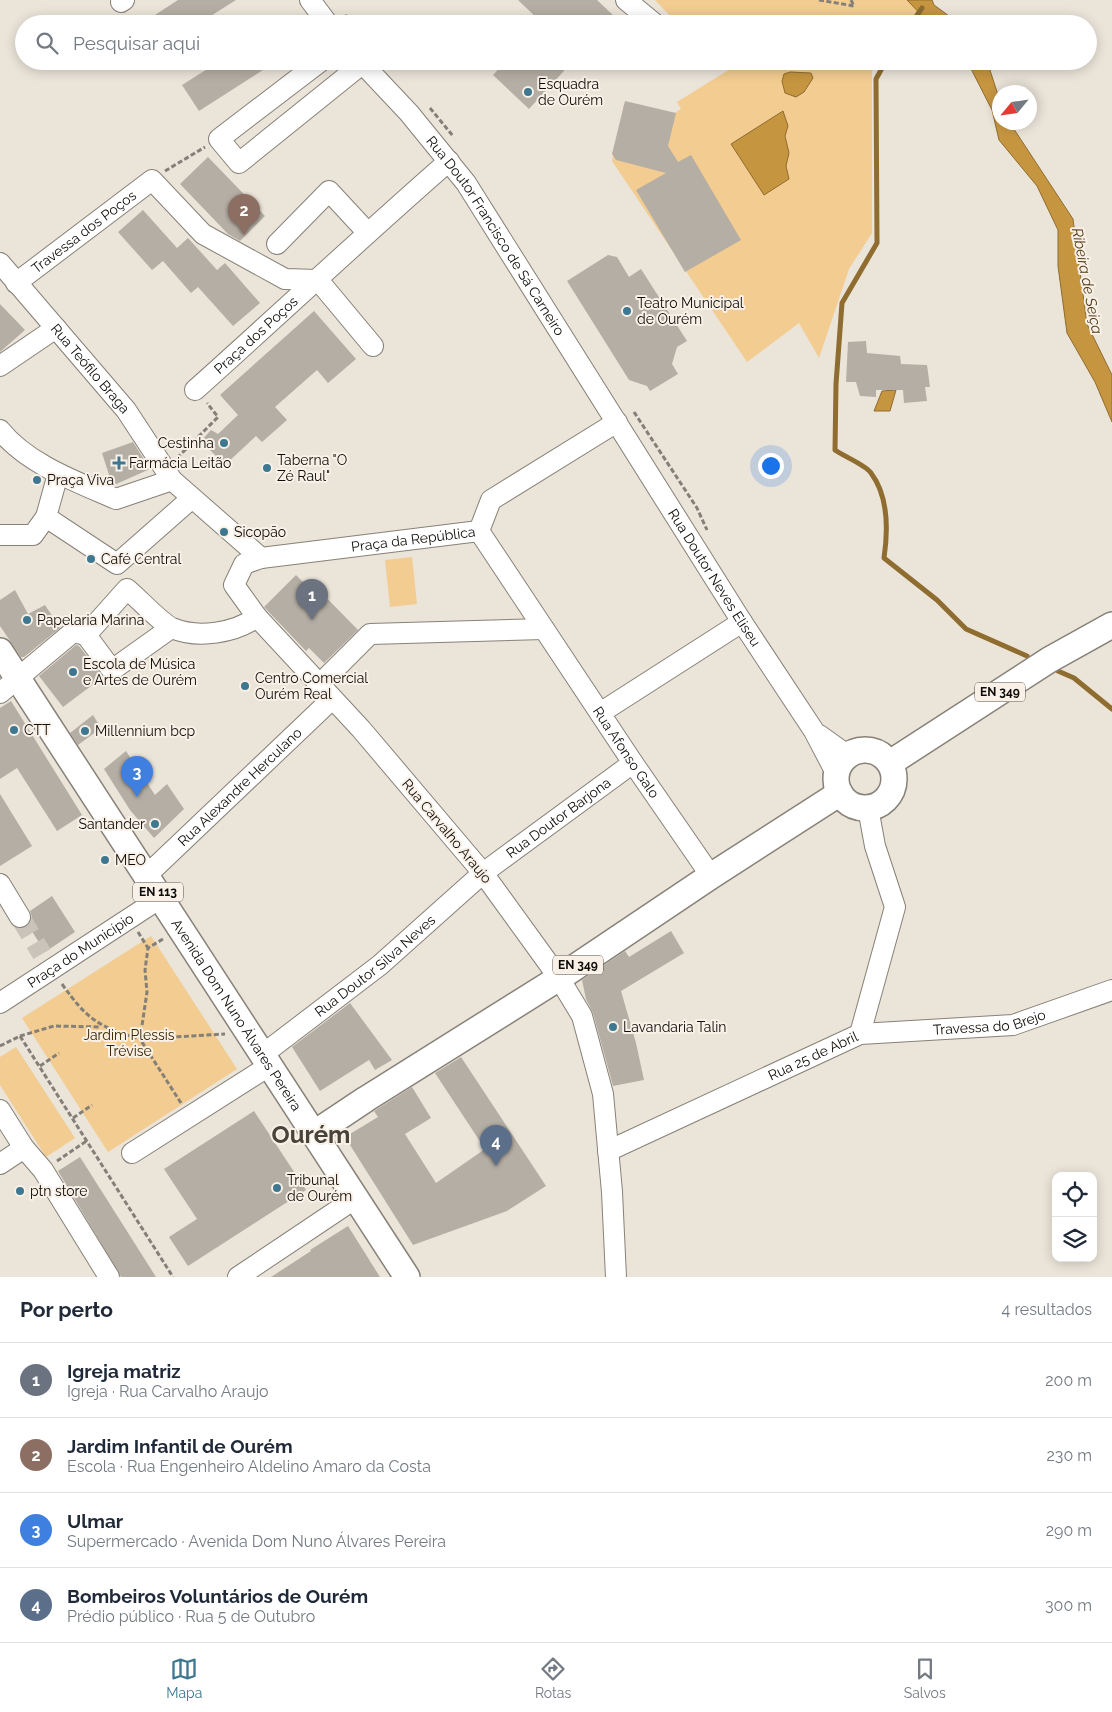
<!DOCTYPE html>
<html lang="pt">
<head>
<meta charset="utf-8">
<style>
  body { margin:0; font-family:Raleway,sans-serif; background:#f2f2f3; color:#1f2937 }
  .controls { position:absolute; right:15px; bottom:15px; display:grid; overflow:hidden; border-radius:10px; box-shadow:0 2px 12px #0003 }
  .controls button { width:45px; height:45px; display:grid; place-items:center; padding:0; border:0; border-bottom:1px solid #e0e1e3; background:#fff; color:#1f2937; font:25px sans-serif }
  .compass { position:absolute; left:992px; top:85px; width:45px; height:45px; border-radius:50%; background:#fff; box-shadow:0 2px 12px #0003; rotate:241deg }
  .you { position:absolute; left:770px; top:465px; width:18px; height:18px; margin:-12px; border:4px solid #fff; border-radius:50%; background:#1a73e8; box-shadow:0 0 0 8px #1a73e833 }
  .badge { display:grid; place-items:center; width:32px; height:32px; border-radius:50%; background:#3d7790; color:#fff; font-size:16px; font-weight:700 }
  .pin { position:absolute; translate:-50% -41px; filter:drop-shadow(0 1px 2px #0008) }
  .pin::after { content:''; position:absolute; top:26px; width:18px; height:15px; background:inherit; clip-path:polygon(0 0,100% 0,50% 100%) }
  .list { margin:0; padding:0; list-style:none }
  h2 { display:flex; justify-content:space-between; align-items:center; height:65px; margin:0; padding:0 20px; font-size:21px }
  h2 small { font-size:16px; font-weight:400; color:#747a83 }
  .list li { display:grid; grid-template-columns:32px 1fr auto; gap:15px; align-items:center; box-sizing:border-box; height:75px; padding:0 20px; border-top:1px solid #e0e1e3 }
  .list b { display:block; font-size:19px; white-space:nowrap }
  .list p { margin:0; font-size:16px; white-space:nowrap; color:#747a83 }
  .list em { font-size:16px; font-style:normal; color:#747a83 }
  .icon { flex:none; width:28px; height:28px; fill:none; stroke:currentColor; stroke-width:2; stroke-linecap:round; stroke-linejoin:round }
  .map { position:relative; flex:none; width:1112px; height:1277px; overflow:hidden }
  .search { position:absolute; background:#fff; box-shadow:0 2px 12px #0003; left:15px; right:15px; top:15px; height:55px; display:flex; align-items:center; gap:12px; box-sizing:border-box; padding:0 18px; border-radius:28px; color:#747a83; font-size:19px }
  .sheet { height:365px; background:#fff }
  nav { display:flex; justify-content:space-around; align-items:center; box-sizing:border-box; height:70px; border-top:1px solid #e0e1e3; background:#fff; font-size:14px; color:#747a83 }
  nav a { display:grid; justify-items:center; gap:2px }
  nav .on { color:#3d7790 }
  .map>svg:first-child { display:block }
  .green { fill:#f2cc91 }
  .water { fill:#c69540; stroke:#8f6c2f }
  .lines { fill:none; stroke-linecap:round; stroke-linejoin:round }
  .stream { stroke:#8f6c2f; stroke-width:5 }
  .building { fill:#b5aea4 }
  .minor-tunnel { stroke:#cac3ba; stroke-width:20; stroke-dasharray:20 10; stroke-linecap:butt }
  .minor-casing { stroke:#878177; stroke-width:22 }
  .major-casing { stroke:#878177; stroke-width:28 }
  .path { stroke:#847f78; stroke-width:3; stroke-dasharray:5 2.5; stroke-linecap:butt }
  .minor { stroke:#fff; stroke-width:20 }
  .major { stroke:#fff; stroke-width:25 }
  .poi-dot { fill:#3d7790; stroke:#f9f1e7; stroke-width:2 }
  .labels { text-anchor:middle; stroke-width:4; stroke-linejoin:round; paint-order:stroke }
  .shield { fill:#f9f1e7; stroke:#54504b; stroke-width:1 }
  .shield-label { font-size:12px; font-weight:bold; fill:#0e0b08 }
  .poi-label { font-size:14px; fill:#0e0b08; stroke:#f9f1e7; text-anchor:start }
  .street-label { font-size:14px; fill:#0e0b08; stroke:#f9f1e7 }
  .park-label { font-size:14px; fill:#392500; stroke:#f9f1e7 }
  .water-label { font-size:15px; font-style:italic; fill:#503b17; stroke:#f9f1e7 }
  .town-label { font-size:24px; font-weight:bold; fill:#48433a; stroke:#f9f1e7 }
</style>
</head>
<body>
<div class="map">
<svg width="1112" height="1277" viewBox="0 0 1112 1277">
  <rect width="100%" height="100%" fill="#ebe4d9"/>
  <g class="green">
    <path d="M655 0H928L932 13 865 24H682L674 20Z"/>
    <path d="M743 61H872V233L849 269 819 358 799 323 747 362 612 161 624 104 673 114 681 109 677 102Z"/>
    <path d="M412 557 417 604 390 607 385 560Z"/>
    <path d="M151 936 237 1069 108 1152 22 1018Z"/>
    <path d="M16 1047 75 1138 46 1157 0 1085V1057Z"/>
  </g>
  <g class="water">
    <path d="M907 0H932L934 5 960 24H930Z"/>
    <path d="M967 61H987L999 98 1000 122 1010 123 1073 219 1087 324 1112 375V422L1095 382 1067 333 1058 266V230L1037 186 999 140 992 110Z"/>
    <path d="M790 72 811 73 813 78 804 92 796 97 785 93 782 81 784 74Z"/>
    <path d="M783 111 788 126 785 136 789 153 786 166 789 179 764 195 731 144Z"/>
    <path d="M896 390 890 411H874L882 391Z"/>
  </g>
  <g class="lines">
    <g class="stream">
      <path d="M911 24 922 8"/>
      <path d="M886 61 876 79 877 243 842 303 836 384 835 450C843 456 866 465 871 473 889 497 888 531 884 558L937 600 966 629 1027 656"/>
      <path d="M1058 671 1074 678 1112 709"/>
    </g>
  </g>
  <g class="building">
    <path d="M178 0H236L198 24H141Z"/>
    <path d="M518 0H597L615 17 608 24H543Z"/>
    <path d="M220 61H277L199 111 182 85Z"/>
    <path d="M506 61H573L529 109 493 75Z"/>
    <path d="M625 101 676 113 668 146 678 162 691 155 741 240 685 272 636 190 666 173 616 160 612 154Z"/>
    <path d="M208 157 265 216 240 241 228 234 180 184Z"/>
    <path d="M143 210 177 248 188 238 217 270 225 263 260 303 233 326 198 287 191 293 163 261 152 270 118 232Z"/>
    <path d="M608 255 617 257 629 277 641 269 687 341 677 347 672 364 678 374 650 391 647 386 629 380 567 281Z"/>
    <path d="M0 304 25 330 0 352Z"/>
    <path d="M314 311 356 359 328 383 317 370 275 407 287 420 262 442 256 436 225 465 201 441 211 430 218 434 238 415 220 395Z"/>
    <path d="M866 341 867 353 900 356 901 364 927 365 930 387H925L927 401 904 403 903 390H876V397L860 396 856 382H846L848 342Z"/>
    <path d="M133 442 150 469 114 485 112 484 102 453Z"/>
    <path d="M296 575 305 584 309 580 358 630 324 663 309 648 306 651 264 607Z"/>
    <path d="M15 590 28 614 45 605 60 628 24 657H21L0 626V600Z"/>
    <path d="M76 645 79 646 103 677 63 707 39 676Z"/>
    <path d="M11 701 82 815 57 831 17 768 0 779V708Z"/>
    <path d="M93 715 101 728 78 745 70 733Z"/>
    <path d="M126 751 155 795 167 784 184 809 154 838 130 810 104 769Z"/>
    <path d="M0 794 32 846 0 866Z"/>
    <path d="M52 896 75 932 45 952 28 925 32 917 30 911Z"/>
    <path d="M671 931 684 953 621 991 636 1043 644 1080 613 1086 593 1013 586 999 582 980 625 951 629 957Z"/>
    <path d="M350 1003 392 1060 375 1070 369 1060 320 1091 292 1047Z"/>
    <path d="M461 1057 546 1186 507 1211 413 1245 345 1137 378 1117 374 1111 412 1087 431 1118 405 1134 436 1183 485 1149 435 1073Z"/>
    <path d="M254 1111 306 1190 188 1266 169 1237 197 1219 164 1169Z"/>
    <path d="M80 1157 156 1277H121L58 1171Z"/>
    <path d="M348 1226 380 1277H271L311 1251 310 1250Z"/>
  </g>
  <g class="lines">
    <path class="minor-tunnel" d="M20 917 42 954"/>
    <defs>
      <g id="minor">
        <path d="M310 0 328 24"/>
        <path d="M626 0 655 24"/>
        <path d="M121 2 124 0"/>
        <path d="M321 61 219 139 239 163 362 64"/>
        <path id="s1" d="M360 61 409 113 466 183 742 622 814 731 836 773"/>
        <path d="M277 244 329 191 367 232"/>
        <path id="s2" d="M0 263 126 410 172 480 261 558"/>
        <path d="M318 280 373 346"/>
        <path id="s3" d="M16 283 152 180 203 234 285 279 318 280"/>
        <path d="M0 366 56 328"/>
        <path id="s4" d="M195 390C280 314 363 236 449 161"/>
        <path d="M0 430C27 464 77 482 116 499L172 480"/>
        <path d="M58 474 46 517 117 564 192 498"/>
        <path d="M479 531 491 500 617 422"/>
        <path d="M0 535H33L46 517"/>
        <path d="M86 635 127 589C138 598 161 623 172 628 198 639 235 633 257 617"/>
        <path d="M86 635 112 670 171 628"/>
        <path d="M319 685 370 634 544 629"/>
        <path d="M0 693 73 632 86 635"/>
        <path d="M600 713 742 622"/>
        <path d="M819 735 847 755"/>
        <path id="s5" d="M147 875 332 699"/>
        <path d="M0 884 20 917"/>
        <path id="s6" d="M0 1003 162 897"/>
        <path d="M860 1034 895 907 875 846 868 808"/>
        <path id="s7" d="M262 1055 380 965 483 873 633 763"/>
        <path d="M0 1110 24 1148 43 1170 109 1277"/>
        <path id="s8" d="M608 1151 860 1034 1013 1025 1112 990"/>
        <path d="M132 1153 269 1066"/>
        <path d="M0 1164 24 1148"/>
        <path d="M238 1277 356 1198"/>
        <path id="s9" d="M616 1277 612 1192 603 1094 582 1016 559 978 483 873 361 729 257 617 234 585 244 564 261 558 479 531 633 763 711 876"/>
      </g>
      <g id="major">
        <path id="s10" d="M0 651 407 1277"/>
        <circle cx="865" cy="779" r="29"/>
        <path d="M890 763 1049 660 1112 625"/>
        <path d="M315 1133 366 1099 559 978 711 876 840 793"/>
      </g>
    </defs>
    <use href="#minor" class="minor-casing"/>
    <use href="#major" class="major-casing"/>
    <g class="path">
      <path d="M819 0 854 6 851 0"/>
      <path d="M345 15 352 24"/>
      <path d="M430 108 453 136"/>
      <path d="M165 171 205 147"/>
      <path d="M634 412 697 508 707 530"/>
      <path d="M177 458 218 417 207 403"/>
      <path d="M138 932 148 948"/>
      <path d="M62 984C87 1019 98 1027 140 1039L147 992 145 970 148 948 163 939"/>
      <path d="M20 1036 54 1026 101 1027"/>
      <path d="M0 1046 20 1036 173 1277"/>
      <path d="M40 1066 59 1053"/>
      <path d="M181 1103 140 1039 225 1034"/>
      <path d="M73 1118 92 1105"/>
      <path d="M57 1161 88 1140"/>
    </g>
    <use href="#minor" class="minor"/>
    <use href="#major" class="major"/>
  </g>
  <g class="poi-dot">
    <circle cx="528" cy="92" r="5"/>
    <circle cx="627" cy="311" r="5"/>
    <circle cx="224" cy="443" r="5"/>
    <path d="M116.5 455.5h5v5h5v5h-5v5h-5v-5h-5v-5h5z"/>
    <circle cx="267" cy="468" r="5"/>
    <circle cx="37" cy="480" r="5"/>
    <circle cx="224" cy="532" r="5"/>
    <circle cx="91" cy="559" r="5"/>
    <circle cx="27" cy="620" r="5"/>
    <circle cx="73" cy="672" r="5"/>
    <circle cx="245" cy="686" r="5"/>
    <circle cx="14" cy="730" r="5"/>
    <circle cx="85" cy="731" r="5"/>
    <circle cx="155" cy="824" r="5"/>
    <circle cx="105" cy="860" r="5"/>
    <circle cx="613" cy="1027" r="5"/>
    <circle cx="277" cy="1188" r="5"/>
    <circle cx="20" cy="1191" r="5"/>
  </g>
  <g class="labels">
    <g class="shield">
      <rect x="975" y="682.5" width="50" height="19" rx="4"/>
      <rect x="133" y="882.5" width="50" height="19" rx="4"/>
      <rect x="553" y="955.5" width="50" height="19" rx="4"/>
    </g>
    <g class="shield-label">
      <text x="1000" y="696">EN 349</text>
      <text x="158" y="896">EN 113</text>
      <text x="578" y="969">EN 349</text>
    </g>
    <g class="poi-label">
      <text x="538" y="89">Esquadra<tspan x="538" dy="16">de Ourém</tspan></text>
      <text x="637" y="308">Teatro Municipal<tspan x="637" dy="16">de Ourém</tspan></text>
      <text x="214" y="448" text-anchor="end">Cestinha</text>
      <text x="277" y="465">Taberna "O<tspan x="277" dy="16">Zé Raul"</tspan></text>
      <text x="129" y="468">Farmácia Leitão</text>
      <text x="47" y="485">Praça Viva</text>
      <text x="234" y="537">Sicopāo</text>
      <text x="101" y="564">Café Central</text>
      <text x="37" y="625">Papelaria Marina</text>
      <text x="83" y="669">Escola de Música<tspan x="83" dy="16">e Artes de Ourém</tspan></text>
      <text x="255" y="683">Centro Comercial<tspan x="255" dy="16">Ourém Real</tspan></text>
      <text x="24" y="735">CTT</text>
      <text x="95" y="736">Millennium bcp</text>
      <text x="145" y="829" text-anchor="end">Santander</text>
      <text x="115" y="865">MEO</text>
      <text x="623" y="1032">Lavandaria Talin</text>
      <text x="287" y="1185">Tribunal<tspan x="287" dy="16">de Ourém</tspan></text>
      <text x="30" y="1196">ptn store</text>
    </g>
    <g class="street-label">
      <text dy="5" stroke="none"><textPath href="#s3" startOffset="85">Travessa dos Poços</textPath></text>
      <text dy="5" stroke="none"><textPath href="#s1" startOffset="222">Rua Doutor Francisco de Sá Carneiro</textPath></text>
      <text dy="5" stroke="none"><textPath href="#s4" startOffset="82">Praça dos Poços</textPath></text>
      <text dy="5" stroke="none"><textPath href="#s2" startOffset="139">Rua Teófilo Braga</textPath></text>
      <text dy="5" stroke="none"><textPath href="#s9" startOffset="1014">Praça da República</textPath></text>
      <text dy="5" stroke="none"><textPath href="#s1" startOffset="628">Rua Doutor Neves Eliseu</textPath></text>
      <text dy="5" stroke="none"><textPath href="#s9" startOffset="1346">Rua Afonso Galo</textPath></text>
      <text dy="5" stroke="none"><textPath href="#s5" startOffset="128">Rua Alexandre Herculano</textPath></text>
      <text dy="5" stroke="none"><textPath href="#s7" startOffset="380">Rua Doutor Barjona</textPath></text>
      <text transform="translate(447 831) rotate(50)" y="5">Rua Carvalho Araujo</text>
      <text dy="5" stroke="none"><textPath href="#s6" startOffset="96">Praça do Município</textPath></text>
      <text dy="5" stroke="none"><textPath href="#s7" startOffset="144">Rua Doutor Silva Neves</textPath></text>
      <text dy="5" stroke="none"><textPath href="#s10" startOffset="434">Avenida Dom Nuno Álvares Pereira</textPath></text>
      <text dy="5" stroke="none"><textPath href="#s8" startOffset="408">Travessa do Brejo</textPath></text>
      <text dy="5" stroke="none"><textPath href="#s8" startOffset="226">Rua 25 de Abril</textPath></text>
    </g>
    <g class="park-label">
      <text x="129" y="1040">Jardim Plessis<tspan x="129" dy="16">Trévise</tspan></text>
    </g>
    <g class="water-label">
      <text transform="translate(1087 281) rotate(79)" y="5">Ribeira de Seiça</text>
    </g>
    <g class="town-label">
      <text x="311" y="1143">Ourém</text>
    </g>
  </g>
</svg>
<div class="controls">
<button><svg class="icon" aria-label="locate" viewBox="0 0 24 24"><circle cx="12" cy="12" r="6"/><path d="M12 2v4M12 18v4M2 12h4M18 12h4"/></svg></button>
<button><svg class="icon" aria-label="layers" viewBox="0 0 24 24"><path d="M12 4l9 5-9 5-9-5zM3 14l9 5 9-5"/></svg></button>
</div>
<svg class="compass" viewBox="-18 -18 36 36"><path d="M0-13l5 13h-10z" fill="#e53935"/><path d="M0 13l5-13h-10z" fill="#747a83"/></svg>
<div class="you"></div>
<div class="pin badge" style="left:312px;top:620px;background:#6b7280">1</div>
<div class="pin badge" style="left:244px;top:235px;background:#8d6e63">2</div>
<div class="pin badge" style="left:137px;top:797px;background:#3f7fe0">3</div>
<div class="pin badge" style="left:496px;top:1166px;background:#5c6f8a">4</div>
<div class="search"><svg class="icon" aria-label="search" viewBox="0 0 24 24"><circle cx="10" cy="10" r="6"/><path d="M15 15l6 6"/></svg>Pesquisar aqui</div>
</div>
<section class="sheet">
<h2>Por perto<small>4 resultados</small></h2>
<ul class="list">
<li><span class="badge" style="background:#6b7280">1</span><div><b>Igreja matriz</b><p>Igreja · Rua Carvalho Araujo</p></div><em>200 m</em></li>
<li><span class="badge" style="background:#8d6e63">2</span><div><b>Jardim Infantil de Ourém</b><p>Escola · Rua Engenheiro Aldelino Amaro da Costa</p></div><em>230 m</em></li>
<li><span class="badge" style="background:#3f7fe0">3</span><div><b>Ulmar</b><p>Supermercado · Avenida Dom Nuno Álvares Pereira</p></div><em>290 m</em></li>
<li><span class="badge" style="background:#5c6f8a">4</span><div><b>Bombeiros Voluntários de Ourém</b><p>Prédio público · Rua 5 de Outubro</p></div><em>300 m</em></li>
</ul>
</section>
<nav>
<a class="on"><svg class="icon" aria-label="map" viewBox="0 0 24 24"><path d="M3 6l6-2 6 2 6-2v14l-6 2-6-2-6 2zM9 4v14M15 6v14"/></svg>Mapa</a>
<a><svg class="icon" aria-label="directions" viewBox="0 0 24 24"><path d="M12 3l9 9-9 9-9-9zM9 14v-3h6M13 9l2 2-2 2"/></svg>Rotas</a>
<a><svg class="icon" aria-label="saved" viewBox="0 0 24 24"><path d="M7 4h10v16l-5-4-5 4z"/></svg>Salvos</a>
</nav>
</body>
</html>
